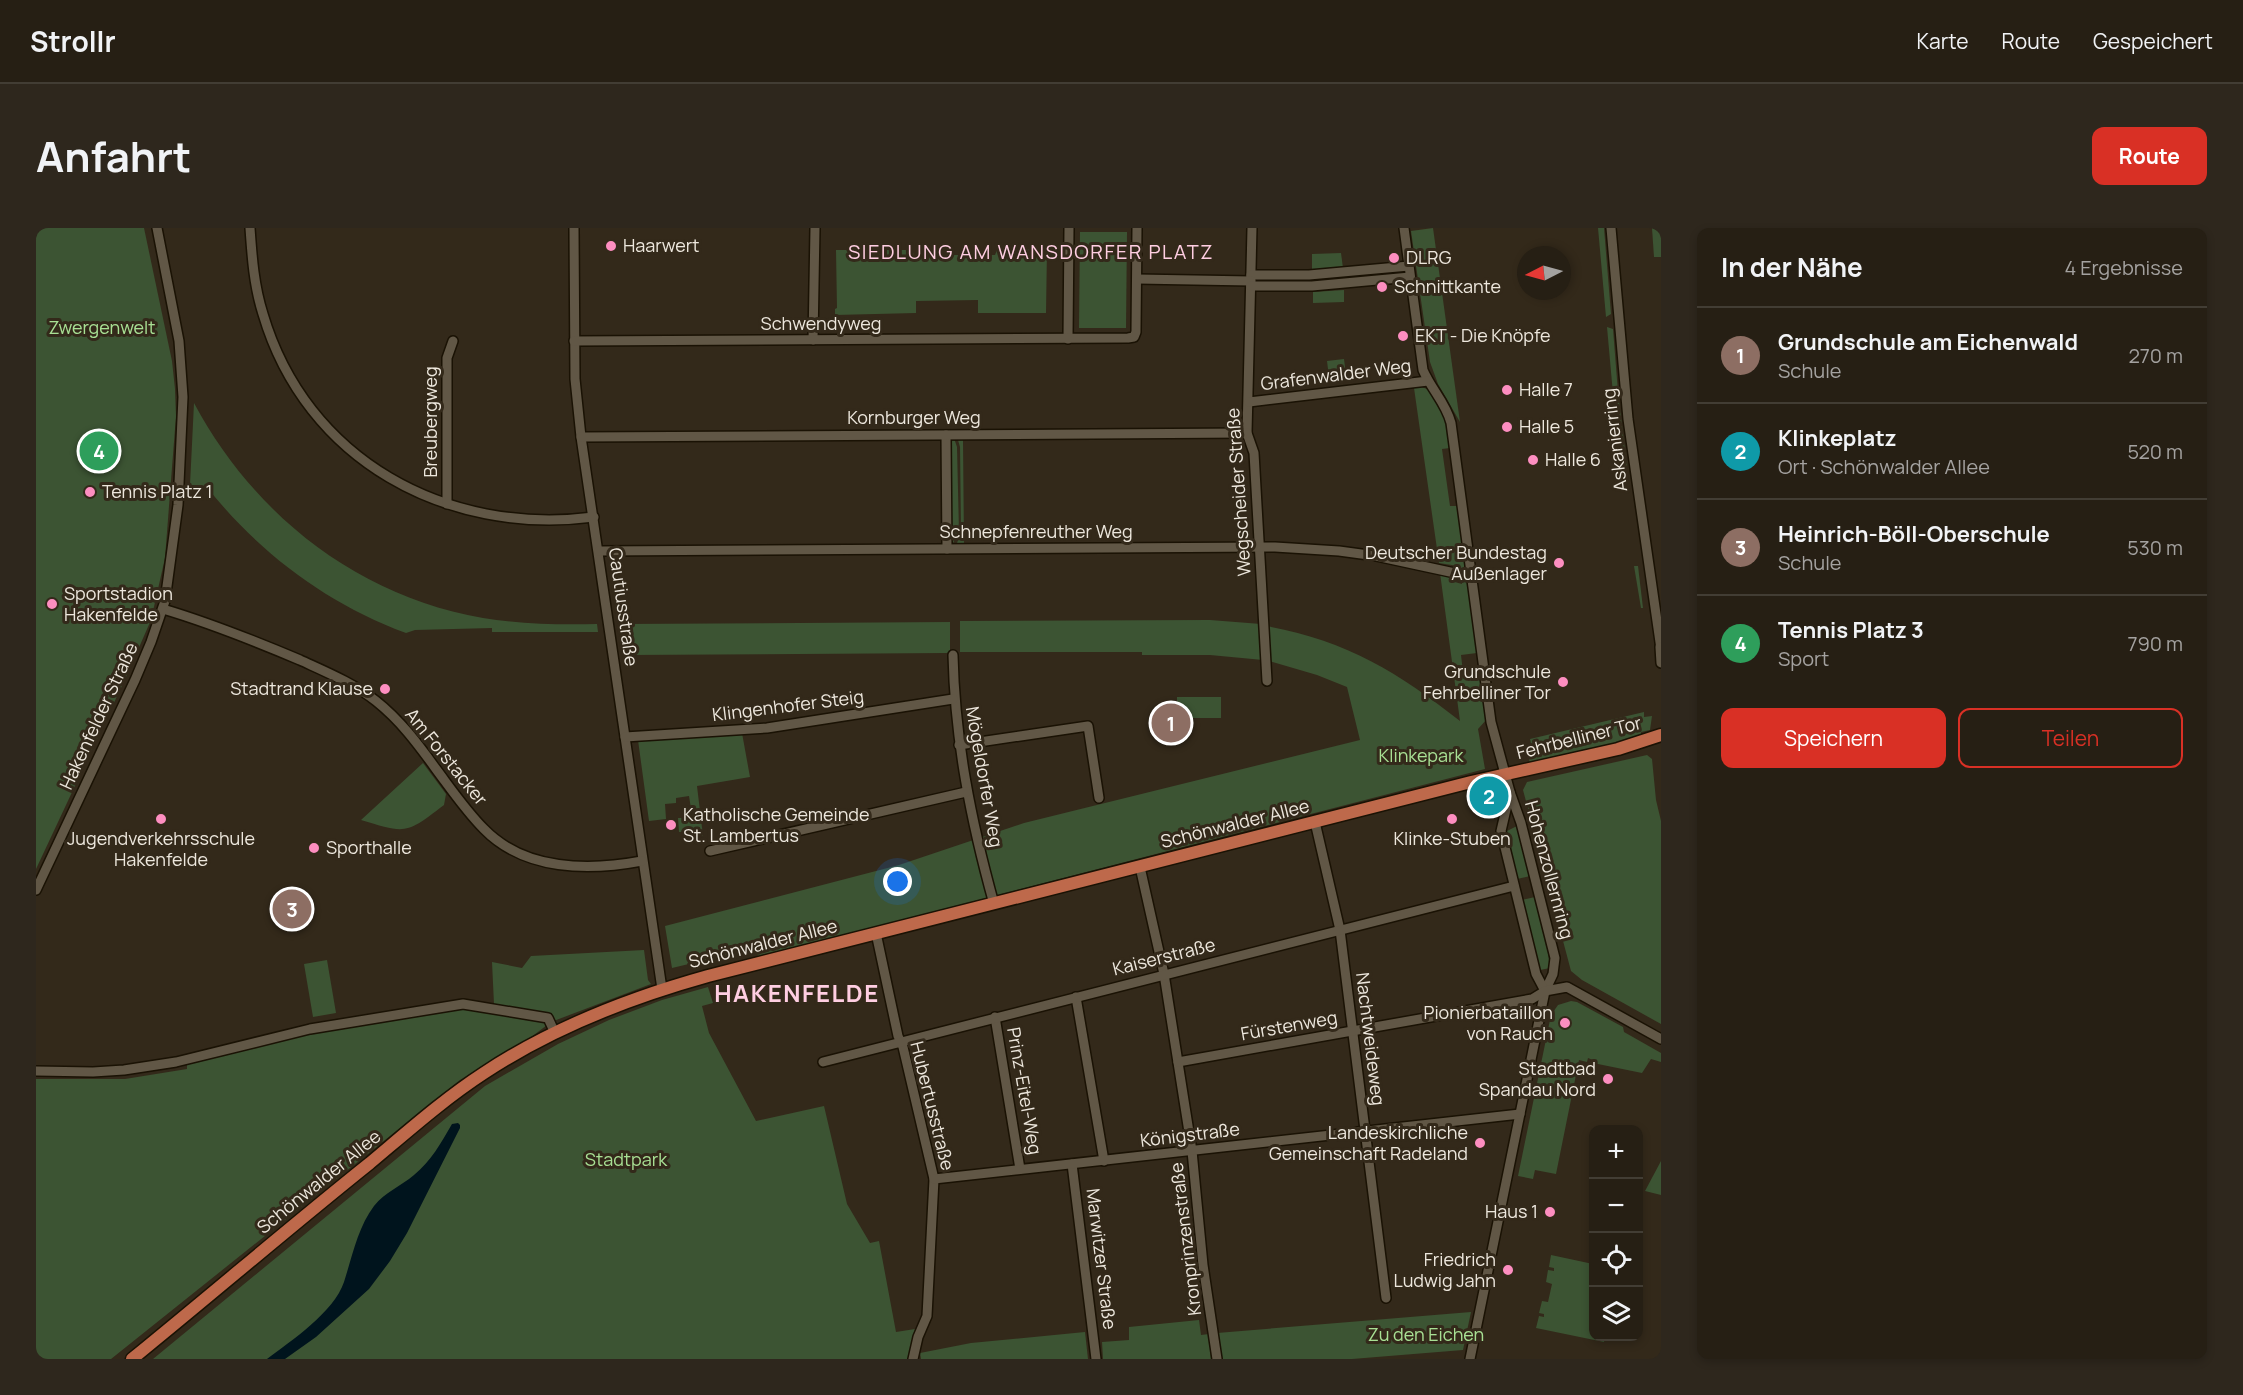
<!DOCTYPE html>
<html lang="de">
<head>
<meta charset="utf-8">
<style>
  body { margin:0; font-family:Manrope,sans-serif; background:#2e271d; color:#f1f3f6 }
  .controls { position:absolute; right:18px; bottom:18px; display:grid; overflow:hidden; border-radius:12px; box-shadow:0 3px 9px #0003 }
  .controls button { width:54px; height:54px; display:grid; place-items:center; padding:0; border:0; border-bottom:2px solid #423d34; background:#261f14; color:#f1f3f6; font:30px sans-serif }
  .compass { position:absolute; left:1481px; top:18px; width:54px; height:54px; border-radius:50%; background:#261f14; box-shadow:0 3px 9px #0003; rotate:264deg }
  .you { position:absolute; left:862px; top:654px; width:21px; height:21px; margin:-15px; border:4px solid #fff; border-radius:50%; background:#1a73e8; box-shadow:0 0 0 9px #1a73e833 }
  .badge { display:grid; place-items:center; width:39px; height:39px; border-radius:50%; background:#d93025; color:#fff; font-size:20px; font-weight:700 }
  .pin { position:absolute; translate:-50% -50%; border:3px solid #fff; box-shadow:0 2px 6px #0006 }
  .list { margin:0; padding:0; list-style:none }
  h2 { display:flex; justify-content:space-between; align-items:center; height:78px; margin:0; padding:0 24px; font-size:26px }
  h2 small { font-size:20px; font-weight:400; color:#a4a2a0 }
  .list li { display:grid; grid-template-columns:39px 1fr auto; gap:18px; align-items:center; box-sizing:border-box; height:96px; padding:0 24px; border-top:2px solid #423d34 }
  .list b { display:block; font-size:22px; white-space:nowrap }
  .list p { margin:0; font-size:20px; white-space:nowrap; color:#a4a2a0 }
  .list em { font-size:20px; font-style:normal; color:#a4a2a0 }
  .actions { display:flex; gap:12px; padding:18px 24px }
  .actions a { flex:1; padding:14px 0; border:2px solid #d93025; border-radius:12px; text-align:center; font-size:21px; color:#d93025 }
  .actions .main { background:#d93025; color:#fff }
  .icon { flex:none; width:33px; height:33px; fill:none; stroke:currentColor; stroke-width:2; stroke-linecap:round; stroke-linejoin:round }
  .map { position:relative; flex:none; width:1625px; height:1131px; overflow:hidden; border-radius:12px }
  header { display:flex; align-items:center; gap:36px; box-sizing:border-box; height:84px; padding:0 30px; background:#261f14; border-bottom:2px solid #423d34 }
  header strong { font-size:28px }
  nav { display:flex; gap:33px; margin-inline-start:auto; font-size:21px }
  .intro { display:flex; align-items:center; justify-content:space-between; box-sizing:border-box; height:144px; padding:0 36px }
  h1 { margin:0; font-size:42px }
  .button { padding:15px 27px; border-radius:12px; background:#d93025; color:#fff; font-size:21px; font-weight:700 }
  main { display:flex; gap:36px; padding:0 36px }
  aside { flex:1; background:#261f14; border-radius:12px; box-shadow:0 3px 9px #0003 }
  .map>svg:first-child { display:block }
  .green { fill:#3c5433 }
  .water { fill:#00141d }
  .lines { fill:none; stroke-linecap:round; stroke-linejoin:round }
  .minor-casing { stroke:#1a1204; stroke-width:12 }
  .major-casing { stroke:#1a1204; stroke-width:15 }
  .minor { stroke:#615746; stroke-width:9 }
  .major { stroke:#be694b; stroke-width:12 }
  .poi-dot { fill:#fd8ec0; stroke:#33291a; stroke-width:2 }
  .labels { text-anchor:middle; stroke-width:6; stroke-linejoin:round; paint-order:stroke }
  .poi-label { font-size:18px; fill:#ede7dd; stroke:#33291a; text-anchor:start }
  .street-label { font-size:18px; fill:#ede7dd; stroke:#33291a }
  .park-label { font-size:18px; fill:#a8e094; stroke:#33291a }
  .neighbourhood-label { font-size:20px; letter-spacing:1.5px; fill:#ffcee2; stroke:#33291a }
  .district-label { font-size:24px; font-weight:bold; letter-spacing:1.5px; fill:#ffcee2; stroke:#33291a }
</style>
</head>
<body>
<header>
<strong>Strollr</strong>
<nav><a>Karte</a><a>Route</a><a>Gespeichert</a></nav>
</header>
<div class="intro"><h1>Anfahrt</h1><a class="button">Route</a></div>
<main>
<div class="map">
<svg width="1625" height="1131" viewBox="0 0 1625 1131">
  <rect width="100%" height="100%" fill="#33291a"/>
  <g class="green">
    <path d="M0 0H108L136 133 139 161 140 188 129 330 115 392 91 447 0 641Z"/>
    <path d="M1397 0 1424 194 1402 156 1394 134 1375 3Z"/>
    <path d="M1562 0H1568L1575 86 1570 89Z"/>
    <path d="M1616 0H1625V29H1618Z"/>
    <path d="M1044 4H1091L1090 100H1043Z"/>
    <path d="M1011 21 1010 85H942V72L880 73V85L799 87V81L801 80 800 22H876L878 27H959L961 22Z"/>
    <path d="M1305 25 1307 40 1276 42V26Z"/>
    <path d="M1362 43 1363 47 1303 54H1227V50Z"/>
    <path d="M1308 62V74L1277 75V64Z"/>
    <path d="M1571 99 1577 101 1582 164 1577 166Z"/>
    <path d="M1308 131 1310 147 1293 149 1291 133Z"/>
    <path d="M1385 159C1408 164 1411 200 1414 220L1406 221 1414 278H1422L1429 336 1427 343H1423L1422 338 1403 335 1378 160Z"/>
    <path d="M1577 173 1583 174 1591 239 1582 228Z"/>
    <path d="M158 175C218 287 321 368 447 390 485 396 523 397 561 396L562 404H456V400L379 402 370 405C290 375 223 325 170 258L154 257Z"/>
    <path d="M918 210 921 219 923 304 917 315 914 310 912 215Z"/>
    <path d="M922 212H927L928 315H921L925 304 924 219Z"/>
    <path d="M1598 338H1602L1607 380H1605Z"/>
    <path d="M1404 345 1414 347 1415 353 1426 356V351H1428L1432 357 1441 425 1425 427 1427 444 1443 442 1451 491 1442 501 1449 541 722 729 720 720 636 740 629 698 863 637 988 595 1324 512 1311 459 1281 447 1233 433 1230 398C1309 412 1362 444 1424 493Z"/>
    <path d="M1174 392 1225 396 1227 432 1174 427H1106V424H924V393Z"/>
    <path d="M914 394V424L911 425 590 427 585 396Z"/>
    <rect x="1141" y="469" width="44" height="21"/>
    <path d="M1608 484V489L1616 488 1614 502 1605 504V509L1495 536 1493 532 1497 525 1494 511Z"/>
    <path d="M706 505 714 549 661 558 667 608 658 606V603L643 604 642 590H653V587H656L653 568 640 570V575L629 576 630 591 613 593 602 512Z"/>
    <path d="M1611 527 1616 531 1620 572 1625 593V796L1546 752 1535 743 1487 562 1491 554Z"/>
    <path d="M387 535 410 566 408 577C370 606 371 606 325 592Z"/>
    <path d="M1481 598 1494 648 1481 651 1469 604Z"/>
    <path d="M1499 669 1511 716 1514 740 1504 742 1486 672Z"/>
    <path d="M608 722 612 752 615 756 515 794 494 810 424 852 75 1131H0V851H89L151 841V836L275 805 435 780 436 772 458 776 456 734 486 740 495 728Z"/>
    <path d="M291 732 300 785 277 789 268 736Z"/>
    <path d="M672 759 677 775 666 778 673 805 720 893 788 878 811 976 834 1015 843 1013 860 1104 879 1101 875 1131H117L449 858 522 816 573 792 626 772Z"/>
    <path d="M1535 773 1541 774 1587 799 1588 804 1625 825V834L1615 831 1606 845 1557 835V832L1552 830 1551 834 1543 832 1520 946 1499 942 1497 951 1482 948 1515 787 1522 777Z"/>
    <path d="M1625 933V967L1609 963Z"/>
    <path d="M1515 1027 1557 1036 1558 1108 1569 1109 1568 1114 1500 1100 1503 1088 1508 1089V1086L1503 1085 1506 1073 1512 1074 1516 1056 1510 1054 1512 1042 1518 1043V1040L1513 1039Z"/>
    <path d="M1435 1084 1427 1122 1316 1131H1183L1181 1105Z"/>
    <path d="M1163 1092 1165 1107 1173 1106 1175 1131H1067L1066 1114 1093 1112V1099Z"/>
    <path d="M1049 1104 1052 1131H885L884 1125 935 1115Z"/>
  </g>
  <path class="water" d="M422 895 424 897V900L371 1005 354 1033 333 1061 280 1109 249 1131H231C255 1113 298 1084 308 1054 316 1029 322 999 338 978 349 964 365 958 378 947 395 933 405 915 416 896Z"/>
  <g class="lines">
    <defs>
      <g id="minor">
        <path d="M214 0C216 29 218 58 227 86 270 232 410 308 558 289"/>
        <path d="M538 0 539 151 545 209 626 761"/>
        <path d="M1216 0 1211 205 1218 225 1231 453"/>
        <path d="M1368 0 1387 142C1395 161 1410 175 1415 195L1455 494 1474 564 1485 595 1519 730 1517 746 1509 763 1434 1131"/>
        <path d="M1575 0 1592 191 1625 421"/>
        <path d="M1215 47H1273L1373 38"/>
        <path d="M1101 51 1215 53"/>
        <path d="M1215 58H1276L1374 49"/>
        <path d="M1032 111 1033 0"/>
        <path d="M777 112 779 0"/>
        <path d="M538 113 1092 110 1098 109 1100 104 1101 0"/>
        <path d="M1213 174 1392 153"/>
        <path d="M910 207 911 321"/>
        <path d="M545 209 1211 205"/>
        <path d="M411 276V130L417 113"/>
        <path d="M563 323 1239 319 1303 323 1340 328 1428 347 1435 346"/>
        <path d="M127 381C174 395 219 413 264 432 290 444 317 455 340 473 364 492 382 516 400 541 415 561 430 583 448 601 489 643 553 643 606 633"/>
        <path d="M1624 419 1625 435"/>
        <path d="M917 427C919 513 935 593 958 676"/>
        <path d="M589 509 731 500 917 471"/>
        <path d="M923 517 1052 498 1063 570"/>
        <path d="M1474 564 1465 603 1500 746 1509 763"/>
        <path d="M1279 594 1304 702 1350 1070"/>
        <path d="M674 623 930 564"/>
        <path d="M1104 639 1128 746 1156 923 1167 1037 1181 1131"/>
        <path d="M0 662 99 452 115 414 129 373 142 277 147 169 143 113 121 0"/>
        <path d="M840 705 862 808 867 819 898 951 891 1088 882 1109 877 1131"/>
        <path d="M1040 769 1068 933"/>
        <path d="M959 789 984 941"/>
        <path d="M787 834 1478 658"/>
        <path d="M1142 834 1496 771 1509 763 1531 759 1625 811"/>
        <path d="M0 843 57 844 88 842 140 834 274 801 427 776 512 790 519 805"/>
        <path d="M1036 936 1060 1131"/>
        <path d="M898 951 1484 886"/>
      </g>
      <path id="major" d="M96 1131C176 1066 254 999 334 935 371 904 408 871 448 845 516 800 593 770 672 748L1435 554 1582 521 1625 507"/>
    </defs>
    <use href="#minor" class="minor-casing"/>
    <use href="#major" class="major-casing"/>
    <use href="#minor" class="minor"/>
    <use href="#major" class="major"/>
  </g>
  <g class="poi-dot">
    <circle cx="575" cy="18" r="6"/>
    <circle cx="1358" cy="30" r="6"/>
    <circle cx="1346" cy="59" r="6"/>
    <circle cx="1367" cy="108" r="6"/>
    <circle cx="1471" cy="162" r="6"/>
    <circle cx="1471" cy="199" r="6"/>
    <circle cx="1497" cy="232" r="6"/>
    <circle cx="54" cy="264" r="6"/>
    <circle cx="1523" cy="335" r="6"/>
    <circle cx="16" cy="376" r="6"/>
    <circle cx="1527" cy="454" r="6"/>
    <circle cx="349" cy="461" r="6"/>
    <circle cx="125" cy="591" r="6"/>
    <circle cx="1416" cy="591" r="6"/>
    <circle cx="635" cy="597" r="6"/>
    <circle cx="278" cy="620" r="6"/>
    <circle cx="1529" cy="795" r="6"/>
    <circle cx="1572" cy="851" r="6"/>
    <circle cx="1444" cy="915" r="6"/>
    <circle cx="1514" cy="984" r="6"/>
    <circle cx="1472" cy="1042" r="6"/>
  </g>
  <g class="labels">
    <g class="poi-label">
      <text x="587" y="24">Haarwert</text>
      <text x="1370" y="36">DLRG</text>
      <text x="1358" y="65">Schnittkante</text>
      <text x="1379" y="114">EKT - Die Knöpfe</text>
      <text x="1483" y="168">Halle 7</text>
      <text x="1483" y="205">Halle 5</text>
      <text x="1509" y="238">Halle 6</text>
      <text x="66" y="270">Tennis Platz 1</text>
      <text x="1511" y="331" text-anchor="end">Deutscher Bundestag<tspan x="1511" dy="21">Außenlager</tspan></text>
      <text x="28" y="372">Sportstadion<tspan x="28" dy="21">Hakenfelde</tspan></text>
      <text x="1515" y="450" text-anchor="end">Grundschule<tspan x="1515" dy="21">Fehrbelliner Tor</tspan></text>
      <text x="337" y="467" text-anchor="end">Stadtrand Klause</text>
      <text x="647" y="593">Katholische Gemeinde<tspan x="647" dy="21">St. Lambertus</tspan></text>
      <text x="125" y="617" text-anchor="middle">Jugendverkehrsschule<tspan x="125" dy="21">Hakenfelde</tspan></text>
      <text x="1416" y="617" text-anchor="middle">Klinke-Stuben</text>
      <text x="290" y="626">Sporthalle</text>
      <text x="1517" y="791" text-anchor="end">Pionierbataillon<tspan x="1517" dy="21">von Rauch</tspan></text>
      <text x="1560" y="847" text-anchor="end">Stadtbad<tspan x="1560" dy="21">Spandau Nord</tspan></text>
      <text x="1432" y="911" text-anchor="end">Landeskirchliche<tspan x="1432" dy="21">Gemeinschaft Radeland</tspan></text>
      <text x="1502" y="990" text-anchor="end">Haus 1</text>
      <text x="1460" y="1038" text-anchor="end">Friedrich<tspan x="1460" dy="21">Ludwig Jahn</tspan></text>
    </g>
    <g class="street-label">
      <text x="785" y="102">Schwendyweg</text>
      <text transform="translate(1300 147) rotate(-7)" y="6">Grafenwalder Weg</text>
      <text x="878" y="196">Kornburger Weg</text>
      <text transform="translate(395 194) rotate(-90)" y="6">Breubergweg</text>
      <text transform="translate(1579 212) rotate(-97)" y="6">Askanierring</text>
      <text transform="translate(1203 264) rotate(-94)" y="6">Wegscheider Straße</text>
      <text x="1000" y="310">Schnepfenreuther Weg</text>
      <text transform="translate(587 379) rotate(82)" y="6">Cautiusstraße</text>
      <text transform="translate(752 478) rotate(-7)" y="6">Klingenhofer Steig</text>
      <text transform="translate(63 488) rotate(-65)" y="6">Hakenfelder Straße</text>
      <text transform="translate(1543 510) rotate(-14)" y="6">Fehrbelliner Tor</text>
      <text transform="translate(410 529) rotate(51)" y="6">Am Forstacker</text>
      <text transform="translate(948 549) rotate(80)" y="6">Mögeldorfer Weg</text>
      <text transform="translate(1199 596) rotate(-14)" y="6">Schönwalder Allee</text>
      <text transform="translate(1513 642) rotate(75)" y="6">Hohenzollernring</text>
      <text transform="translate(727 716) rotate(-14)" y="6">Schönwalder Allee</text>
      <text transform="translate(1128 729) rotate(-14)" y="6">Kaiserstraße</text>
      <text transform="translate(1253 798) rotate(-10)" y="6">Fürstenweg</text>
      <text transform="translate(1334 811) rotate(83)" y="6">Nachtweideweg</text>
      <text transform="translate(988 863) rotate(80)" y="6">Prinz-Eitel-Weg</text>
      <text transform="translate(896 878) rotate(76)" y="6">Hubertusstraße</text>
      <text transform="translate(1154 907) rotate(-7)" y="6">Königstraße</text>
      <text transform="translate(283 954) rotate(-39)" y="6">Schönwalder Allee</text>
      <text transform="translate(1150 1011) rotate(-97)" y="6">Kronprinzenstraße</text>
      <text transform="translate(1065 1031) rotate(83)" y="6">Marwitzer Straße</text>
    </g>
    <g class="park-label">
      <text x="66" y="106">Zwergenwelt</text>
      <text x="1385" y="534">Klinkepark</text>
      <text x="590" y="938">Stadtpark</text>
      <text x="1390" y="1113">Zu den Eichen</text>
    </g>
    <g class="neighbourhood-label">
      <text x="995" y="31">SIEDLUNG AM WANSDORFER PLATZ</text>
    </g>
    <g class="district-label">
      <text x="761" y="774">HAKENFELDE</text>
    </g>
  </g>
</svg>
<div class="controls">
<button>+</button>
<button>−</button>
<button><svg class="icon" aria-label="locate" viewBox="0 0 24 24"><circle cx="12" cy="12" r="6"/><path d="M12 2v4M12 18v4M2 12h4M18 12h4"/></svg></button>
<button><svg class="icon" aria-label="layers" viewBox="0 0 24 24"><path d="M12 4l9 5-9 5-9-5zM3 14l9 5 9-5"/></svg></button>
</div>
<svg class="compass" viewBox="-18 -18 36 36"><path d="M0-13l5 13h-10z" fill="#e53935"/><path d="M0 13l5-13h-10z" fill="#a4a2a0"/></svg>
<div class="you"></div>
<div class="pin badge" style="left:1135px;top:495px;background:#8d6e63">1</div>
<div class="pin badge" style="left:1453px;top:568px;background:#0f9aa8">2</div>
<div class="pin badge" style="left:256px;top:681px;background:#8d6e63">3</div>
<div class="pin badge" style="left:63px;top:223px;background:#2e9e5b">4</div>
</div>
<aside>
<h2>In der Nähe<small>4 Ergebnisse</small></h2>
<ul class="list">
<li><span class="badge" style="background:#8d6e63">1</span><div><b>Grundschule am Eichenwald</b><p>Schule</p></div><em>270 m</em></li>
<li><span class="badge" style="background:#0f9aa8">2</span><div><b>Klinkeplatz</b><p>Ort · Schönwalder Allee</p></div><em>520 m</em></li>
<li><span class="badge" style="background:#8d6e63">3</span><div><b>Heinrich-Böll-Oberschule</b><p>Schule</p></div><em>530 m</em></li>
<li><span class="badge" style="background:#2e9e5b">4</span><div><b>Tennis Platz 3</b><p>Sport</p></div><em>790 m</em></li>
</ul>
<div class="actions"><a class="main">Speichern</a><a>Teilen</a></div>
</aside>
</main>
</body>
</html>
